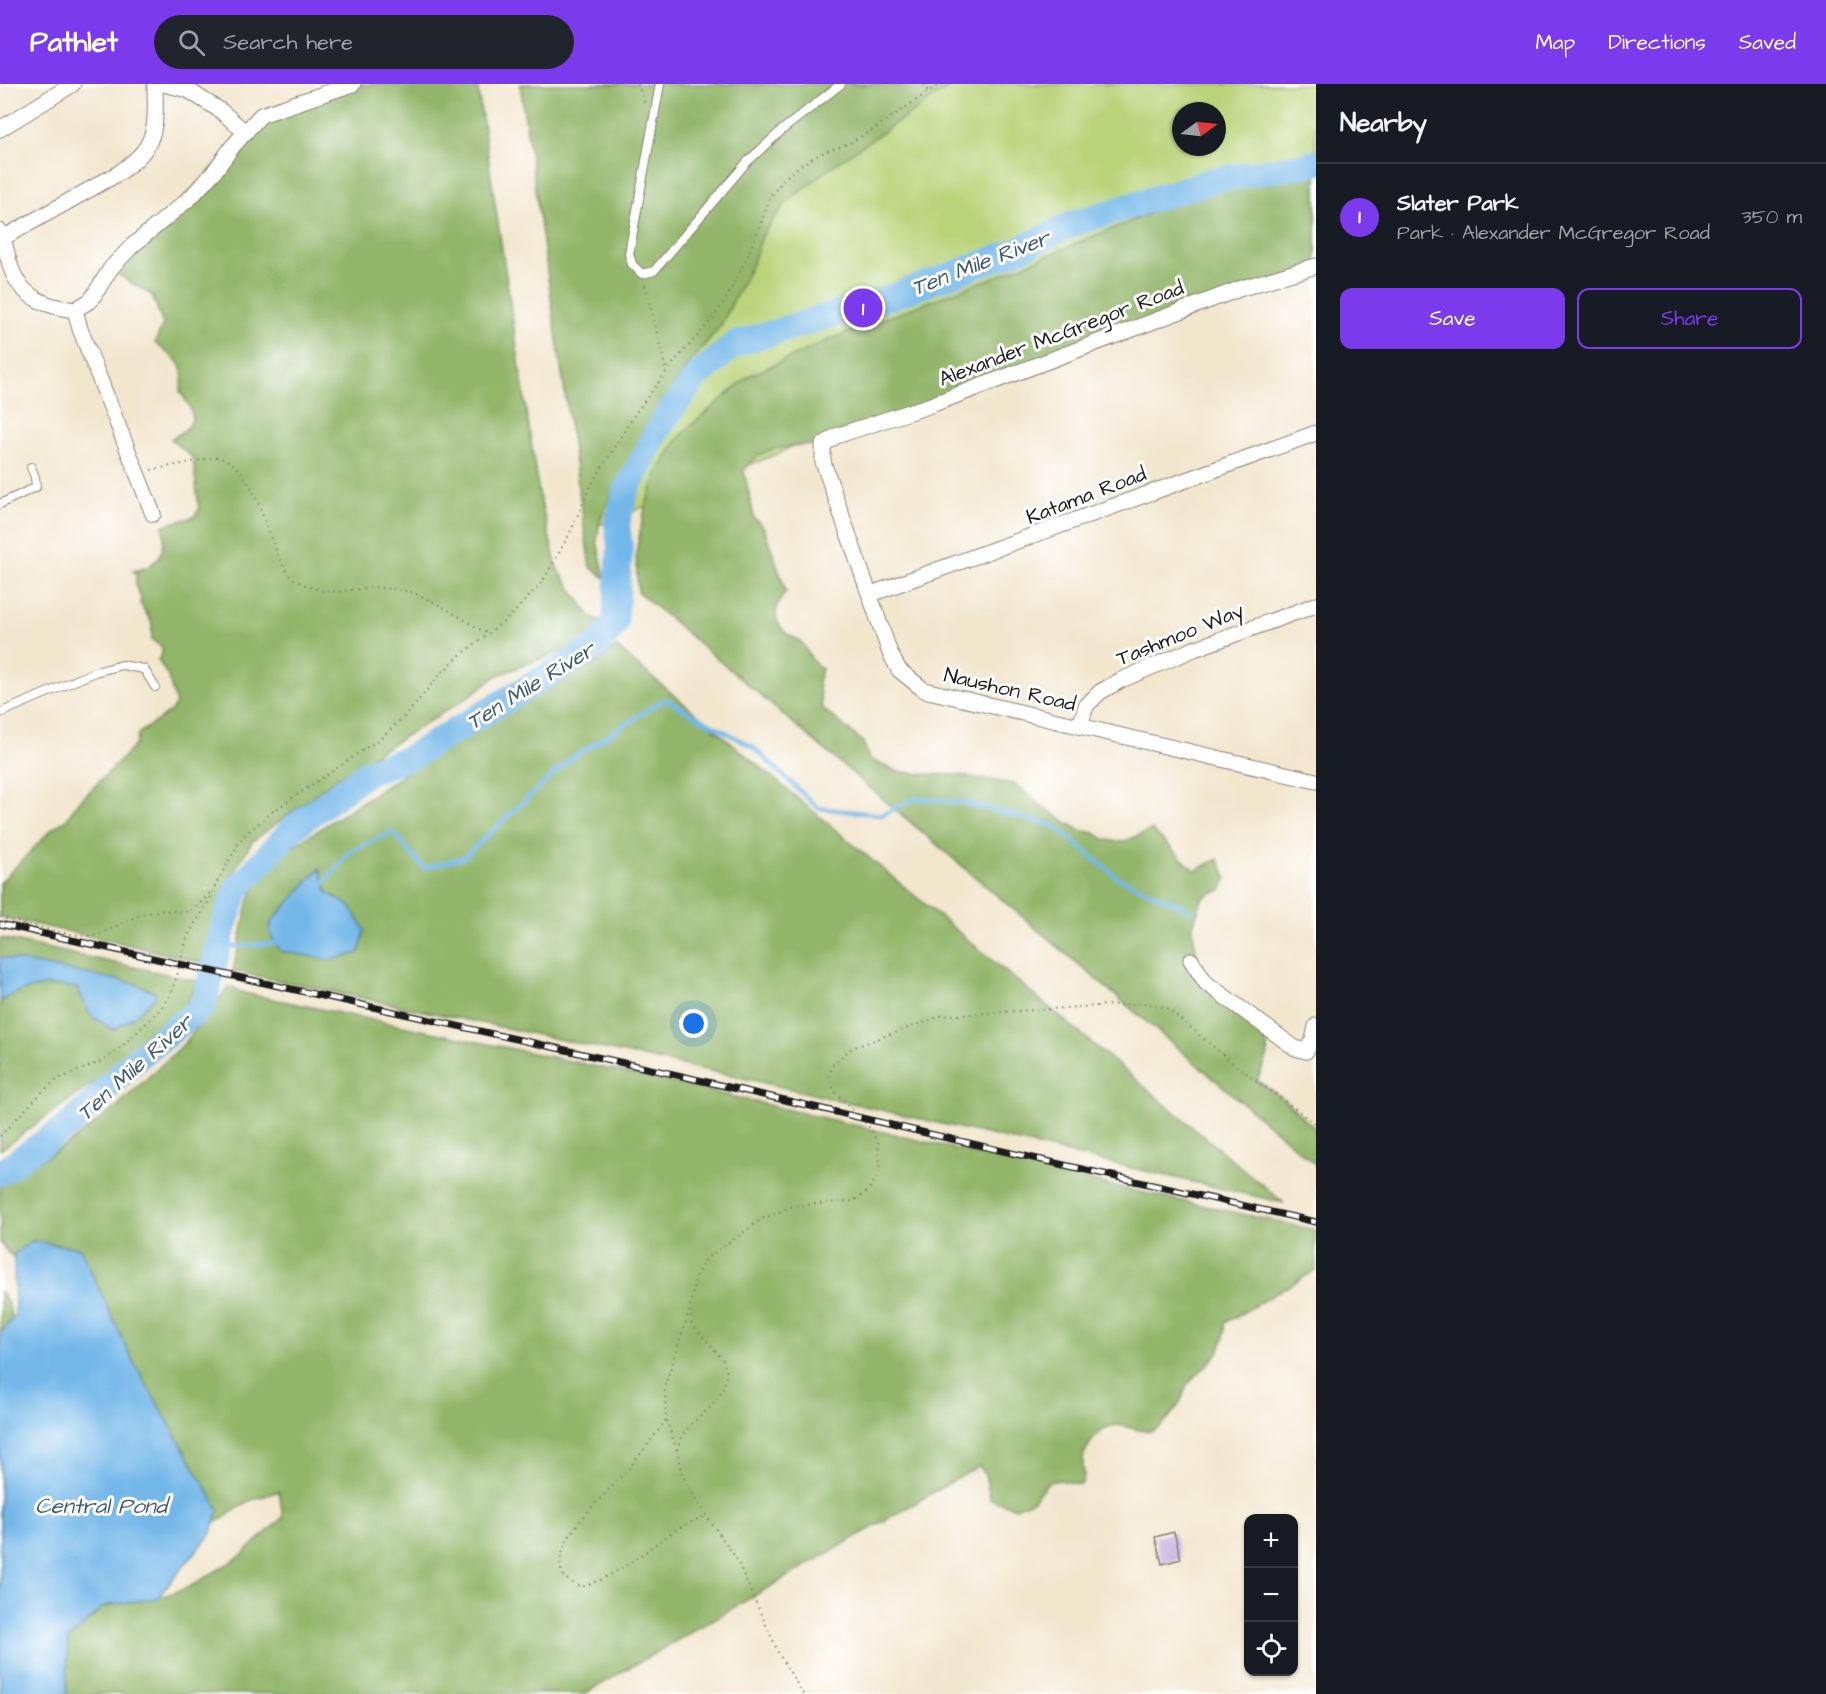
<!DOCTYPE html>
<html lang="en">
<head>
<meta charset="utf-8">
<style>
  body { margin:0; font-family:"Architects Daughter",sans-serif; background:#20242c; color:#f1f3f6 }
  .controls { position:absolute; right:18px; bottom:18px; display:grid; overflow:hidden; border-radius:12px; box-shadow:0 2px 4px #0004 }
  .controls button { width:54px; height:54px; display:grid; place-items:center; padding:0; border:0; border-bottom:2px solid #363941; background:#171b24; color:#f1f3f6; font:30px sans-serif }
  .compass { position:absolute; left:1172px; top:18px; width:54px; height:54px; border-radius:50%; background:#171b24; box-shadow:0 2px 4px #0004; rotate:75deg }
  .you { position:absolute; left:694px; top:940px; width:21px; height:21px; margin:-15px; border:4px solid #fff; border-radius:50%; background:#1a73e8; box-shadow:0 0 0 9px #1a73e833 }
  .badge { display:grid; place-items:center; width:39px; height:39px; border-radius:50%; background:#7c3aed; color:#fff; font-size:20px; font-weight:700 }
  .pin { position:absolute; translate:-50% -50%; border:3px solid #fff; box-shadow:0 2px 6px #0006 }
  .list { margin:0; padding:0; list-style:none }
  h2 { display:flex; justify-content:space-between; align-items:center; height:78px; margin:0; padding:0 24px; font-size:26px }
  h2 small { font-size:20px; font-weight:400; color:#9ea1a6 }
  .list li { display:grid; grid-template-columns:39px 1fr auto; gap:18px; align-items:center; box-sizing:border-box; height:108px; padding:0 24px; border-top:2px solid #363941 }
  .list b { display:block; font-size:22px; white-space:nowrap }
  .list p { margin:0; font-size:20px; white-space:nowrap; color:#9ea1a6 }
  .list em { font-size:20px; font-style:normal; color:#9ea1a6 }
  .actions { display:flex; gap:12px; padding:18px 24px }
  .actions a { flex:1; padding:14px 0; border:2px solid #7c3aed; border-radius:12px; text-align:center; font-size:21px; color:#7c3aed }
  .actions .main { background:#7c3aed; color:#fff }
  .icon { flex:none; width:33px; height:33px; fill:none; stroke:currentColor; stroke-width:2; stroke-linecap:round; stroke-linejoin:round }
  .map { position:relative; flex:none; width:1316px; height:1610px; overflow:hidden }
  header { display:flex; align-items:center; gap:36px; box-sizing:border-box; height:84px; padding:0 30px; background:#7c3aed; color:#fff }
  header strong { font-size:28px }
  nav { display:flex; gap:33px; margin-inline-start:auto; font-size:21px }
  .search { width:420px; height:54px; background:#20242c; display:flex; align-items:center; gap:15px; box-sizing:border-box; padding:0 21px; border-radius:33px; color:#9ea1a6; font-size:22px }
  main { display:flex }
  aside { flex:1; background:#171b24 }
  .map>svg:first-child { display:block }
  .green { fill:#b9d379; stroke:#6a784a; stroke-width:1.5; fill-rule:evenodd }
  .forest { fill:#92b569; stroke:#576842; stroke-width:1.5; fill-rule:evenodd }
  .water { fill:#73b7e9; stroke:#486a82; stroke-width:1.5 }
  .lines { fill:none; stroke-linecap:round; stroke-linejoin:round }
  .stream { stroke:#73b7e9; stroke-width:4.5 }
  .river { stroke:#73b7e9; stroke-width:26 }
  .building { fill:#c6b6e1 }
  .service-casing { stroke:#878174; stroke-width:10 }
  .minor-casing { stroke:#878174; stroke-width:17 }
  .path { stroke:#878174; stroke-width:2; stroke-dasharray:1.5 4.5; stroke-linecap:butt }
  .service { stroke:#fff; stroke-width:8 }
  .minor { stroke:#fff; stroke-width:15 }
  .rail-casing { stroke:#1c1c1c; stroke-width:7 }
  .rail { stroke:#fff; stroke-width:4.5; stroke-dasharray:14; stroke-linecap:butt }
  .labels { text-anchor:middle; stroke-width:6; stroke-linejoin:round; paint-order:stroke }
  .street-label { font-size:21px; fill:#1c1c1c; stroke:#fff }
  .water-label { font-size:22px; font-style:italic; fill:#3f5a6e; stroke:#fff }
</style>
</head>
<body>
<header>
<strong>Pathlet</strong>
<div class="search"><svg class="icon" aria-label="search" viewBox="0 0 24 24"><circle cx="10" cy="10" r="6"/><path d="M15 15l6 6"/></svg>Search here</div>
<nav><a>Map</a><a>Directions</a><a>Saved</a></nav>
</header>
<main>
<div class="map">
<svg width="1316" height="1610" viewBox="0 0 1316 1610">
  <rect width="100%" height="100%" fill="#fff"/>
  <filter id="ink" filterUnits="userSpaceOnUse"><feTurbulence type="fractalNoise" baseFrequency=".0167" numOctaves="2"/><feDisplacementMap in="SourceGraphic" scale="12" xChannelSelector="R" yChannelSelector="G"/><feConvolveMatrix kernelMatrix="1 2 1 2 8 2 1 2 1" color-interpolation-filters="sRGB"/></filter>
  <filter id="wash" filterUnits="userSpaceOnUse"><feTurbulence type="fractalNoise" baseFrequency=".008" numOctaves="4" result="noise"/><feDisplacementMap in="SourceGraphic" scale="24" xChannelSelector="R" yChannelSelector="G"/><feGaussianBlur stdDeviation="1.35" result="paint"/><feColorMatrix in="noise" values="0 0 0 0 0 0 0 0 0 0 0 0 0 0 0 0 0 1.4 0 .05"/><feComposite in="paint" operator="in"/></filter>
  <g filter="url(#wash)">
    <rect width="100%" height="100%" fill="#f2e6cd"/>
    <path class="green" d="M529 0H1316V168L858 329 779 369 596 442ZM1181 27H1217V63H1181Z"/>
    <g class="forest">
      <path d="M362 0H477L539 410 557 484 590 532 601 537 598 544 576 562 498 591 464 616 334 696 252 758 234 787 216 829 203 879 113 857 0 833V799L51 746 68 734 75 722 136 660 138 650 171 627 176 620 168 592 158 576 162 570V563L152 556V539L140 519 141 514 136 503V490L133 487C160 483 167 465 163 441L194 433 199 426 193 374 171 355C198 339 197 333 180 307 189 279 174 275 155 259L163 240 152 211 114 188 231 65 273 30Z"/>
      <path d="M520 0H954L831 83 784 121 762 152 753 178 721 241 691 277 643 348 600 435 597 457 605 494 590 483Z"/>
      <path d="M1316 81V181L817 361C792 361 757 362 744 387L754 434 764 444 786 507C776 521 770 535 786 549 791 553 798 554 802 559 809 569 811 579 822 585L818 598 822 624 863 658 869 675 896 687 921 690 959 691 1015 700 1040 721 1079 746 1094 749 1106 756 1123 758 1152 746 1195 787 1218 775 1227 794 1221 806 1211 809 1202 815 1192 844 1197 872 1192 887 1265 948 1268 971 1257 997 1280 1012 1316 1045V1081L638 508 636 468 645 424 657 389 676 358 688 344 749 292 831 255 1002 190 1197 110Z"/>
      <path d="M616 563 1284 1119 734 992 233 887 249 815 262 791 283 769 496 630 599 577ZM320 785 327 808 350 822 269 843 273 836Z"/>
      <path d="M0 854 198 897 188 917 150 958 0 1066V917C28 902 46 899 78 904L90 931 135 932 28 880 0 873Z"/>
      <path d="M229 903 244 909 675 999 1131 1106 1315 1146 1316 1186 1225 1239C1227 1270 1206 1279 1188 1300 1184 1305 1183 1314 1179 1320 1173 1329 1160 1346 1149 1347 1131 1348 1119 1333 1100 1348 1094 1353 1084 1366 1083 1375 1082 1387 1087 1388 1081 1401L1060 1396 1048 1398 1032 1417 1016 1424 990 1415 985 1390 979 1382 584 1610H68L48 1564 80 1526 112 1522 139 1508 164 1512 191 1502 241 1472 283 1433 279 1407 249 1417 209 1443 0 1371V1312L28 1186 8 1169 0 1159V1101L68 1060 115 1024 184 960Z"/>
      <path d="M0 1207 9 1221 15 1250 0 1261Z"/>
    </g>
    <g class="water">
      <path d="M320 784 327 808 350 822 365 846 359 869 330 876 281 867C273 856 266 849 273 836Z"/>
      <path d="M0 873 134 899 156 909 155 913 135 932 113 946 90 931 77 904C46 899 28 902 0 917Z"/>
      <path d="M32 1157 80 1164 133 1277 219 1426 211 1450 157 1514 104 1522 68 1556 67 1610H0V1250L15 1231 14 1170Z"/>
    </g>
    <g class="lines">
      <g class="stream">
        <path d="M322 802 349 768 393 748 424 784 463 774 569 676 665 615 753 663 818 724 882 731 915 714 964 719 1055 742 1118 794 1193 827"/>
        <path d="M218 864 277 859 280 856"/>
      </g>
      <path class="river" d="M0 1089 73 1038 137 974 203 922 225 838 237 805 293 744 368 688 409 674 597 562 615 540 620 463 617 439 626 407 661 340 696 293 735 260 891 213 1016 167 1075 139 1214 96 1316 79"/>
    </g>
    <g id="blocks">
      <path class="building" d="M1174 1448 1181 1475 1162 1480 1155 1453Z"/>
    </g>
  </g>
  <g filter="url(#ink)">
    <use href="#blocks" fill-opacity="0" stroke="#878174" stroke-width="1.5"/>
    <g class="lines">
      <defs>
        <g id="service">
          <path d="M660 0 629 170 632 180 642 190 654 187 747 78 782 46 841 0"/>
          <path d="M0 420 36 403 35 393 31 383"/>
          <path d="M0 629 95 588 122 581 144 585 155 603"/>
        </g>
        <g id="minor">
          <path d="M163 0 188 6 221 27 245 48"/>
          <path d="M0 45 73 0"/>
          <path d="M0 147C6 160 7 175 13 189 24 215 49 223 75 226L91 216 111 184 132 162 191 113 214 88 232 63 261 31 353 0"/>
          <path d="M3 154 119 89C129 81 141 73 147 62 158 44 155 20 155 0"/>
          <path d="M1316 182 1242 204 928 322 836 352 823 361V378L890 569 899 586 924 606 1316 697"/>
          <path d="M75 226 80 245 153 430"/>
          <path d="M871 510 1316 349"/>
          <path d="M1080 642 1086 622 1100 608 1121 596 1194 565 1316 521"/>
          <path d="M1191 876 1206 899 1295 964 1306 967 1313 956 1316 942"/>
        </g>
      </defs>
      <use href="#service" class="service-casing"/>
      <use href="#minor" class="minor-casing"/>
      <g class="path">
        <path d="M638 0 645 21"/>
        <path d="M924 0 928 8"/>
        <path d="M645 201 666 286"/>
        <path d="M151 386 217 373C260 381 265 463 291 493 294 496 299 498 303 500 336 516 354 501 384 504 394 505 407 506 416 510 441 520 465 537 488 550"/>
        <path d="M0 833C20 838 78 856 96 851 113 846 129 833 147 829 181 821 185 841 212 806"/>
        <path d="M0 1052 42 1008 58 995 100 978 118 966 160 926 170 911 177 892 187 853 211 813 215 802 238 760 245 751 272 728 381 654 408 629 436 595 459 572 510 533 543 497 570 449 591 401 637 327 670 283 713 234 725 217 747 174 771 112 785 94 802 80 822 69 849 59 868 49 940 0"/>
        <path d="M666 1336C654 1352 642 1369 629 1384 609 1408 555 1451 561 1485 563 1496 573 1499 581 1503 620 1491 640 1470 673 1448 683 1441 695 1437 706 1432"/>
        <path d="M677 1366 666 1336 665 1302 689 1227"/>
        <path d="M803 1610 779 1570 736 1474 697 1418 681 1388 677 1366 681 1354 690 1341 711 1323 722 1308 727 1289 723 1276 692 1240 690 1224 696 1191 707 1174 762 1135 792 1122 853 1117 868 1107 876 1095 880 1080 878 1059 871 1045 834 1007 829 993 833 980 852 964 941 932 1142 919 1166 923 1235 981 1316 1040"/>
      </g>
      <use href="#service" class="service"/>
      <use href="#minor" class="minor"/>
      <defs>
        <path id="rail" d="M0 840 673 990 1042 1076 1316 1138"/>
      </defs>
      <use href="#rail" class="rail-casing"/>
      <use href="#rail" class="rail"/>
    </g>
  </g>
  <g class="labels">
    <g class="street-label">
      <text transform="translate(1061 249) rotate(-21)" y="7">Alexander McGregor Road</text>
      <text transform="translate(1086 411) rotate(-21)" y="7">Katama Road</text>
      <text transform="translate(1180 550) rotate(-22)" y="7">Tashmoo Way</text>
      <text transform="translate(1010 605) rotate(13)" y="7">Naushon Road</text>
    </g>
    <g class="water-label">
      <text transform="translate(980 178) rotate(-21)" y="8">Ten Mile River</text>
      <text transform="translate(530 601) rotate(-32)" y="8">Ten Mile River</text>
      <text transform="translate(134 983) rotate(-42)" y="8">Ten Mile River</text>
      <text x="101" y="1429">Central Pond</text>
    </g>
  </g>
</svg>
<div class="controls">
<button>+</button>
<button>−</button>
<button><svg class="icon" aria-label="locate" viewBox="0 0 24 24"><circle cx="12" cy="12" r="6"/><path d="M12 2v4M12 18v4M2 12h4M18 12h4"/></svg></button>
</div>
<svg class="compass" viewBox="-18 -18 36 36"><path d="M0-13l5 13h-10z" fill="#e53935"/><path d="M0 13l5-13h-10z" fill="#9ea1a6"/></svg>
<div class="you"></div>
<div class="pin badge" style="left:863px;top:224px">1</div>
</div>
<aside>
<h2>Nearby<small></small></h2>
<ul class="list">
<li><span class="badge">1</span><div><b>Slater Park</b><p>Park · Alexander McGregor Road</p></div><em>350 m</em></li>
</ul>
<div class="actions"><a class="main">Save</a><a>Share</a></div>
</aside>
</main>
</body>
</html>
